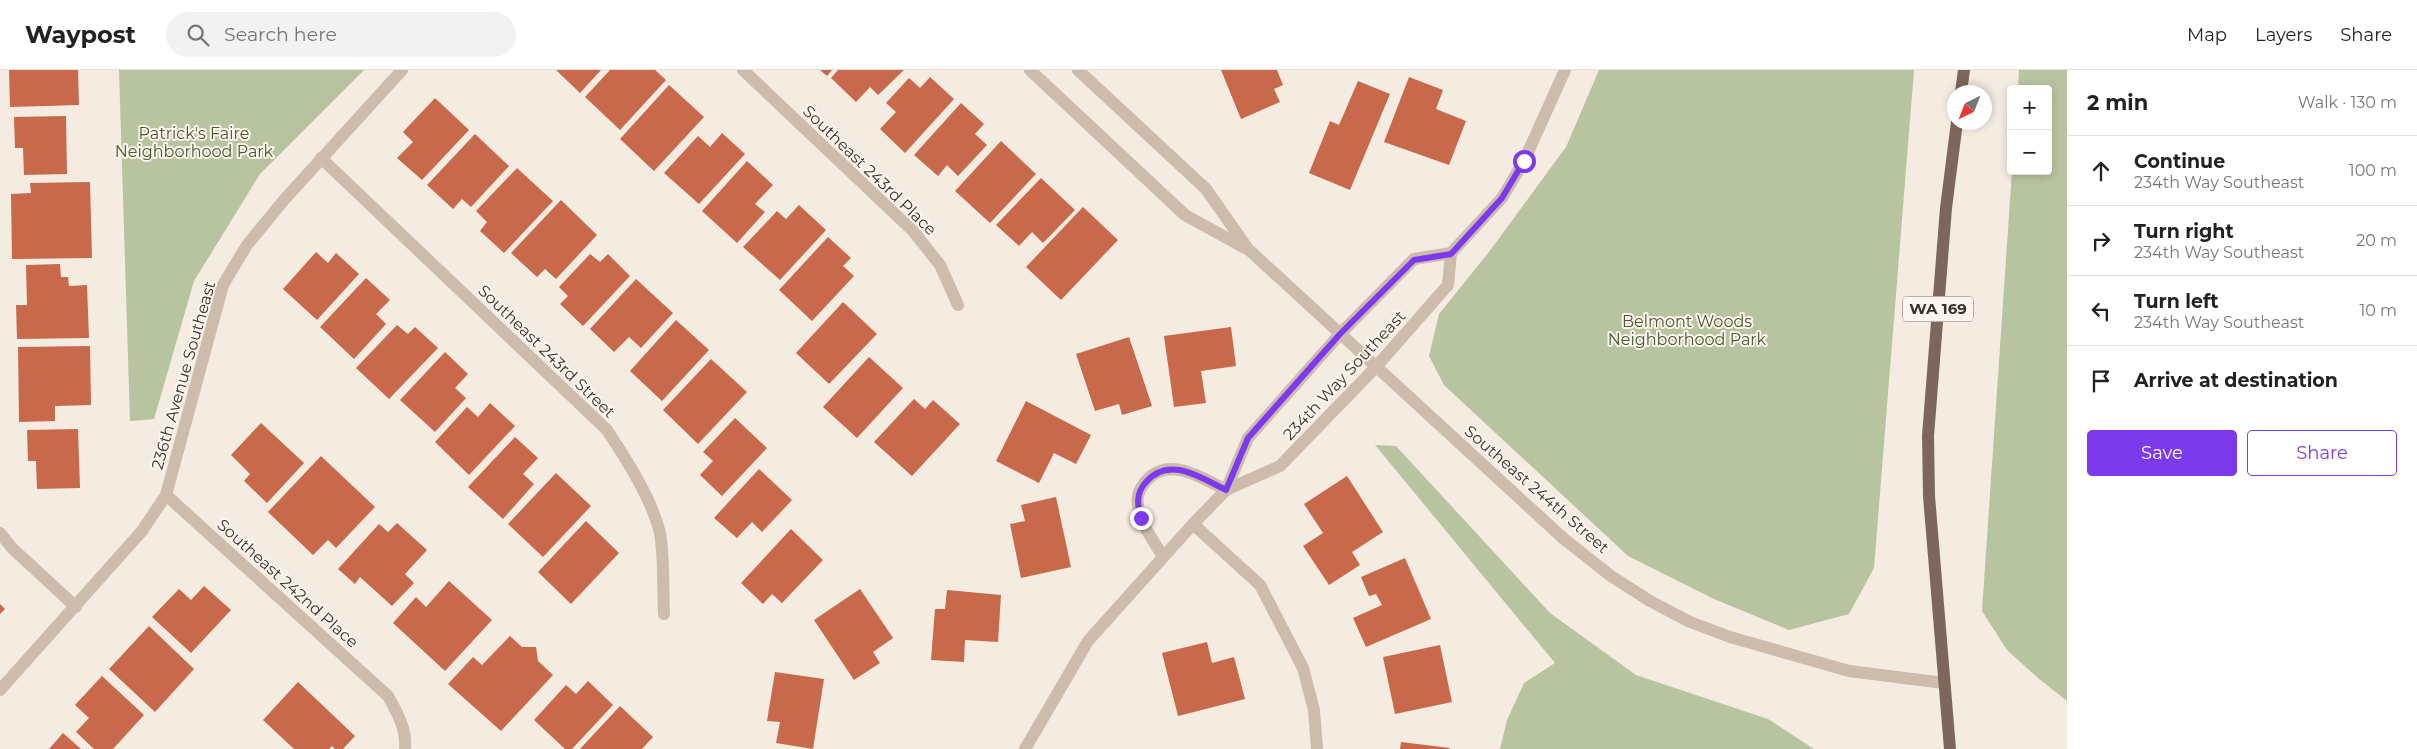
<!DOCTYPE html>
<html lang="en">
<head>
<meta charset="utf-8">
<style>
  body { margin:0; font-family:Montserrat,sans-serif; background:#f2f2f2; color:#222 }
  .controls { position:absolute; right:15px; top:15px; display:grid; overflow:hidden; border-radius:5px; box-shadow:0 2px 8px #0003 }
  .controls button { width:45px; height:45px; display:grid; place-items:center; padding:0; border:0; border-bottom:1px solid #e0e0e0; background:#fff; color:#222; font:25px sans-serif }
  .compass { position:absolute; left:1947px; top:15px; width:45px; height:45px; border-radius:50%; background:#fff; box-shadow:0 2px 8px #0003; rotate:223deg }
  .stop { position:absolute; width:15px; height:15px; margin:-11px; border:4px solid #7c3aed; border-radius:50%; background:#fff }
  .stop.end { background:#7c3aed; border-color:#fff; box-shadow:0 1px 5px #0008 }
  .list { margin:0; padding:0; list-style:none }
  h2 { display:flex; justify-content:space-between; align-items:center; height:65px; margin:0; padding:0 20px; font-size:21px }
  h2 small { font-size:16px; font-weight:400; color:#767676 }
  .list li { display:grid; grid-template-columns:32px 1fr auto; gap:15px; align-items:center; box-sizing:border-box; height:70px; padding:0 20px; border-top:1px solid #e0e0e0 }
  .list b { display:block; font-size:19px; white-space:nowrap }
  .list p { margin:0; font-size:16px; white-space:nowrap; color:#767676 }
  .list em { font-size:16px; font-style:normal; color:#767676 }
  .actions { display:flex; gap:10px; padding:15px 20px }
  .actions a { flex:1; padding:11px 0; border:1px solid #7c3aed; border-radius:5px; text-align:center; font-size:18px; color:#7c3aed }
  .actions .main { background:#7c3aed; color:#fff }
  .icon { flex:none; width:28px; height:28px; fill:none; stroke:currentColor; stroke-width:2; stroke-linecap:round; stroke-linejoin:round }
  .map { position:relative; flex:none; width:2067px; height:679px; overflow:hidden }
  header { display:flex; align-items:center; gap:30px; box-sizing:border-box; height:70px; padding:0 25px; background:#fff; border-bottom:1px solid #e0e0e0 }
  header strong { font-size:24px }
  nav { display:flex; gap:28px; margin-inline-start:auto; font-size:18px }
  .search { width:350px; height:45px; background:#f2f2f2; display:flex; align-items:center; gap:12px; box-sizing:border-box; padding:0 18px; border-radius:28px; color:#767676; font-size:19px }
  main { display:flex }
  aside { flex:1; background:#fff }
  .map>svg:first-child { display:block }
  .green { fill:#b8c4a0 }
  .building { fill:#c8694b }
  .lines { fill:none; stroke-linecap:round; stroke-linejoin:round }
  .minor { stroke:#cdbbac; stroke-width:12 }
  .primary { stroke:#7d675c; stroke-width:12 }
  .route { stroke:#7c3aed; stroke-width:6 }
  .labels { text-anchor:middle; stroke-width:4; stroke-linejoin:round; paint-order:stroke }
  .shield { fill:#fbf5ee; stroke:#756b66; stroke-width:1 }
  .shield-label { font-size:15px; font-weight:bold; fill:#3b302b }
  .park-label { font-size:16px; fill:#4a5a2e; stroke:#fbf5ee }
  .street-label { font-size:16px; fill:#3b302b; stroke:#fbf5ee }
</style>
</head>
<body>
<header>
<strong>Waypost</strong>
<div class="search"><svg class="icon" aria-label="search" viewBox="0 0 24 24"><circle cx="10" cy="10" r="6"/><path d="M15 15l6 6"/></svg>Search here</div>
<nav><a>Map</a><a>Layers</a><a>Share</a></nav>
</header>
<main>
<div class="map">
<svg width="2067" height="679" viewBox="0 0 2067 679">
  <rect width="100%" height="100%" fill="#f4ebe1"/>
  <g class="green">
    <path d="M119 0H364L260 104 194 211 154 349 130 351Z"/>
    <path d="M1599 0H1914L1874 498 1849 544 1789 560 1714 529 1628 486 1444 315 1429 286 1439 244 1489 182 1566 77Z"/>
    <path d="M2019 0H2067V631L2038 608 2007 580 1982 541 2012 101H2048V19H2018Z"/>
    <path d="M1375 375 1396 376 1550 543 1636 605 1768 649 1814 679H1500L1507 650 1524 613 1555 593Z"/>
  </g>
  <g class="building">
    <path d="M9 0H78L79 35 10 37Z"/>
    <path d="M556 0H601L580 23Z"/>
    <path d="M610 0H655L666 10 620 60 585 27Z"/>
    <path d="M820 0H832L827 6Z"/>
    <path d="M838 0H904L878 25 870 17 856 32 831 8Z"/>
    <path d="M1221 0H1277L1283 15 1274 19 1280 32 1241 49Z"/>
    <path d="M930 7 954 29 905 83 880 59 896 42 886 33 909 8 920 18Z"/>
    <path d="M1409 7 1443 20 1436 39 1466 51 1449 95 1384 72Z"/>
    <path d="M1358 11 1390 24 1350 120 1309 103 1330 51 1339 55Z"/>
    <path d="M669 15 704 47 654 101 620 69Z"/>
    <path d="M435 28 469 60 422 110 397 88 413 72 403 62Z"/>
    <path d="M961 33 984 54 975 64 987 75 958 106 947 95 938 106 914 85Z"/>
    <path d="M66 46 67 104 24 105 23 78H15L14 47Z"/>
    <path d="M722 63 745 84 699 134 664 103 698 66 710 77Z"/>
    <path d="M475 64 509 96 471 137 462 129 453 139 427 115Z"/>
    <path d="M1001 71 1036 104 990 153 955 121Z"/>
    <path d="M747 91 773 115 755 134 765 142 737 173 702 141Z"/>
    <path d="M517 98 553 131 504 183 480 161 487 152 476 141Z"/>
    <path d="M1041 108 1075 140 1043 173 1032 162 1019 176 996 155Z"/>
    <path d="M90 112 92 188 12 189 11 124 31 123 30 113Z"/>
    <path d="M561 130 597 165 556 209 545 199 537 207 511 183Z"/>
    <path d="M799 135 826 160 780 210 743 177 777 141 786 149Z"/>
    <path d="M1083 137 1118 170 1061 230 1026 197Z"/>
    <path d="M828 167 851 188 843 196 854 206 812 251 779 220Z"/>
    <path d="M316 182 328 193 336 183 359 204 317 250 283 219Z"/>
    <path d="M590 184 600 192 608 184 630 206 583 256 560 234 568 226 559 217Z"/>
    <path d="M60 194 61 207H68L69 216 87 215 89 268 17 269 16 235H27L26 195Z"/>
    <path d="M366 208 390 230 376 244 386 254 354 289 320 257Z"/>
    <path d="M636 209 673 243 641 278 629 267 614 282 590 259Z"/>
    <path d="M843 232 877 264 829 314 796 283Z"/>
    <path d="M676 250 709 280 662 331 630 301Z"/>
    <path d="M397 255 408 264 415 257 438 278 389 329 356 298Z"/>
    <path d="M1231 257 1236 296 1201 301 1206 333 1174 337 1164 266Z"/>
    <path d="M1129 267 1152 336 1122 345 1119 334 1095 341 1076 284Z"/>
    <path d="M90 276 91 335 55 336V351L19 352 18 277Z"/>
    <path d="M445 282 468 304 455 318 466 328 435 362 400 330Z"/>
    <path d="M869 287 903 318 857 368 823 337Z"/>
    <path d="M711 289 747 322 698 374 663 340Z"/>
    <path d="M914 329 925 339 933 330 960 354 912 406 874 372Z"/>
    <path d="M1026 331 1091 365 1076 394 1054 383 1039 413 996 391Z"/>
    <path d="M490 333 515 356 469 405 435 372 467 337 478 347Z"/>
    <path d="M735 348 767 378 722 426 700 405 713 391 703 382Z"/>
    <path d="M261 353 304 393 267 433 244 411 250 404 231 385Z"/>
    <path d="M78 359 80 418 37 419 36 391H28L27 360Z"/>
    <path d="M515 367 538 388 523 404 534 414 503 449 468 417Z"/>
    <path d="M321 386 375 437 336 478 328 470 313 485 268 442Z"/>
    <path d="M759 399 792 430 762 462 752 452 737 468 714 448Z"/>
    <path d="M556 403 591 436 543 487 508 454Z"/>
    <path d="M1347 406 1383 462 1352 482 1360 495 1329 515 1303 476 1323 463 1304 434Z"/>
    <path d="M1056 427 1071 497 1021 508 1010 454 1025 451 1021 435Z"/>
    <path d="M586 451 619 483 571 534 538 502Z"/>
    <path d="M397 453 427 480 405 504 414 513 392 536 360 507 355 514 338 499 379 454 388 462Z"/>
    <path d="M791 459 823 490 782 533 772 524 763 534 741 513Z"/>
    <path d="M1405 488 1431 549 1366 577 1353 548 1382 535 1376 524 1369 526 1361 507Z"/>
    <path d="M449 511 492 550 445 601 393 553 416 527 426 537Z"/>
    <path d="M204 516 231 540 191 583 152 547 179 519 191 530Z"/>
    <path d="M860 519 893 568 873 582 880 593 854 610 814 550Z"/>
    <path d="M947 520 1001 525 998 572 965 570 964 592 931 590 935 539H945Z"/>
    <path d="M0 534 5 539 0 544Z"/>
    <path d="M149 556 194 599 155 642 109 599Z"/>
    <path d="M510 566 522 577H536L538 591 553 605 501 661 448 614 473 587 482 595Z"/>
    <path d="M1207 572 1212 593 1234 587 1245 629 1178 646 1162 583Z"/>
    <path d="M1440 575 1452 632 1395 644 1383 587Z"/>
    <path d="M775 602 824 609 813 679 776 673 780 652 767 651Z"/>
    <path d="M102 606 144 645 113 679H94L76 662 89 648 75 635Z"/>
    <path d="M588 611 613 635 572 679H565L534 650 566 615 576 624Z"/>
    <path d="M298 612 355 666 343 679H335L332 676 329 679H294L263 650Z"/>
    <path d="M620 636 653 667 642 679H580Z"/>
    <path d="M63 663 81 679H49Z"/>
    <path d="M1401 672 1450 678V679H1400Z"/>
  </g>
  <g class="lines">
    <g class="minor">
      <path d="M743 0 913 161 940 195 958 235"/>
      <path d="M1030 0 1185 145 1245 178"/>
      <path d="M1078 0 1206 119 1248 179 1564 469 1611 506 1650 531 1690 552 1730 567 1849 601 1944 613"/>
      <path d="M321 88 607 360C626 389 652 429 660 463 664 484 663 521 664 544"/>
      <path d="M1226 420 1248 368 1340 264 1414 189 1451 183 1502 128 1524 91 1565 0"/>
      <path d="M166 425 388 626C397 642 407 660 405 679"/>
      <path d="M1193 454 1260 515 1303 598 1314 640 1317 679"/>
      <path d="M0 463 12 478 76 537"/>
      <path d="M1163 487C1154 471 1140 454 1138 435 1136 426 1140 418 1146 411 1169 385 1202 408 1226 420"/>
      <path d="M0 620 142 461 166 425 223 215 247 175 284 130 402 0"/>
      <path d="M1025 679 1088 571 1193 454 1226 420 1280 396 1376 297 1448 215 1451 183"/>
    </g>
    <g class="primary">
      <path d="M1961 22 1964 0"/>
      <path d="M1950 679 1929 426 1928 366 1946 138 1957 52"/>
    </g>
  </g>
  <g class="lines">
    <path class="route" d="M1141 448C1137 434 1136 423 1146 412 1169 385 1201 408 1226 420L1248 368 1340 264 1414 190 1451 184 1502 128 1524 91"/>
  </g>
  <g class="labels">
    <rect class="shield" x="1903" y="226.5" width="70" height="25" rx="4"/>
    <g class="shield-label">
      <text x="1938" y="244">WA 169</text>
    </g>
    <g class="park-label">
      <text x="194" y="69">Patrick's Faire<tspan x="194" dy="18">Neighborhood Park</tspan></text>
      <text x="1687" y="257">Belmont Woods<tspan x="1687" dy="18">Neighborhood Park</tspan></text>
    </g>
    <g class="street-label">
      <text transform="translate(870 100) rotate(44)" y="6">Southeast 243rd Place</text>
      <text transform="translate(547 281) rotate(44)" y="6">Southeast 243rd Street</text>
      <text transform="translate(183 305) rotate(-74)" y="6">236th Avenue Southeast</text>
      <text transform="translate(1344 305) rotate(-47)" y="6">234th Way Southeast</text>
      <text transform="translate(1537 419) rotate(41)" y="6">Southeast 244th Street</text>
      <text transform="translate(288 513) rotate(42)" y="6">Southeast 242nd Place</text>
    </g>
  </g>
</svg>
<div class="controls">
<button>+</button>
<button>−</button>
</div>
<svg class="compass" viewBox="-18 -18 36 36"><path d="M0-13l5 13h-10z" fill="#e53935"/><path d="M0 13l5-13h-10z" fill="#767676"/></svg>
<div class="stop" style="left:1524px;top:91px"></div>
<div class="stop end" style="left:1141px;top:448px"></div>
</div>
<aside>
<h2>2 min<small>Walk · 130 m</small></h2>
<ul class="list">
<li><svg class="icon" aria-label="ahead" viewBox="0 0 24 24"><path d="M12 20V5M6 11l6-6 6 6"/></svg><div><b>Continue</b><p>234th Way Southeast</p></div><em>100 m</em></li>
<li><svg class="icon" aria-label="right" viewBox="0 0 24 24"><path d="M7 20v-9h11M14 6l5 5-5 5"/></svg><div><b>Turn right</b><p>234th Way Southeast</p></div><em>20 m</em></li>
<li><svg class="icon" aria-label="left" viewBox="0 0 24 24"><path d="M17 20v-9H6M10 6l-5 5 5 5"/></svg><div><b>Turn left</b><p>234th Way Southeast</p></div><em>10 m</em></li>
<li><svg class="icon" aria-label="arrive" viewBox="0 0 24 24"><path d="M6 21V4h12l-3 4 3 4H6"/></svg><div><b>Arrive at destination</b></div></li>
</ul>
<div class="actions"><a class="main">Save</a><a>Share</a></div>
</aside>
</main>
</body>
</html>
